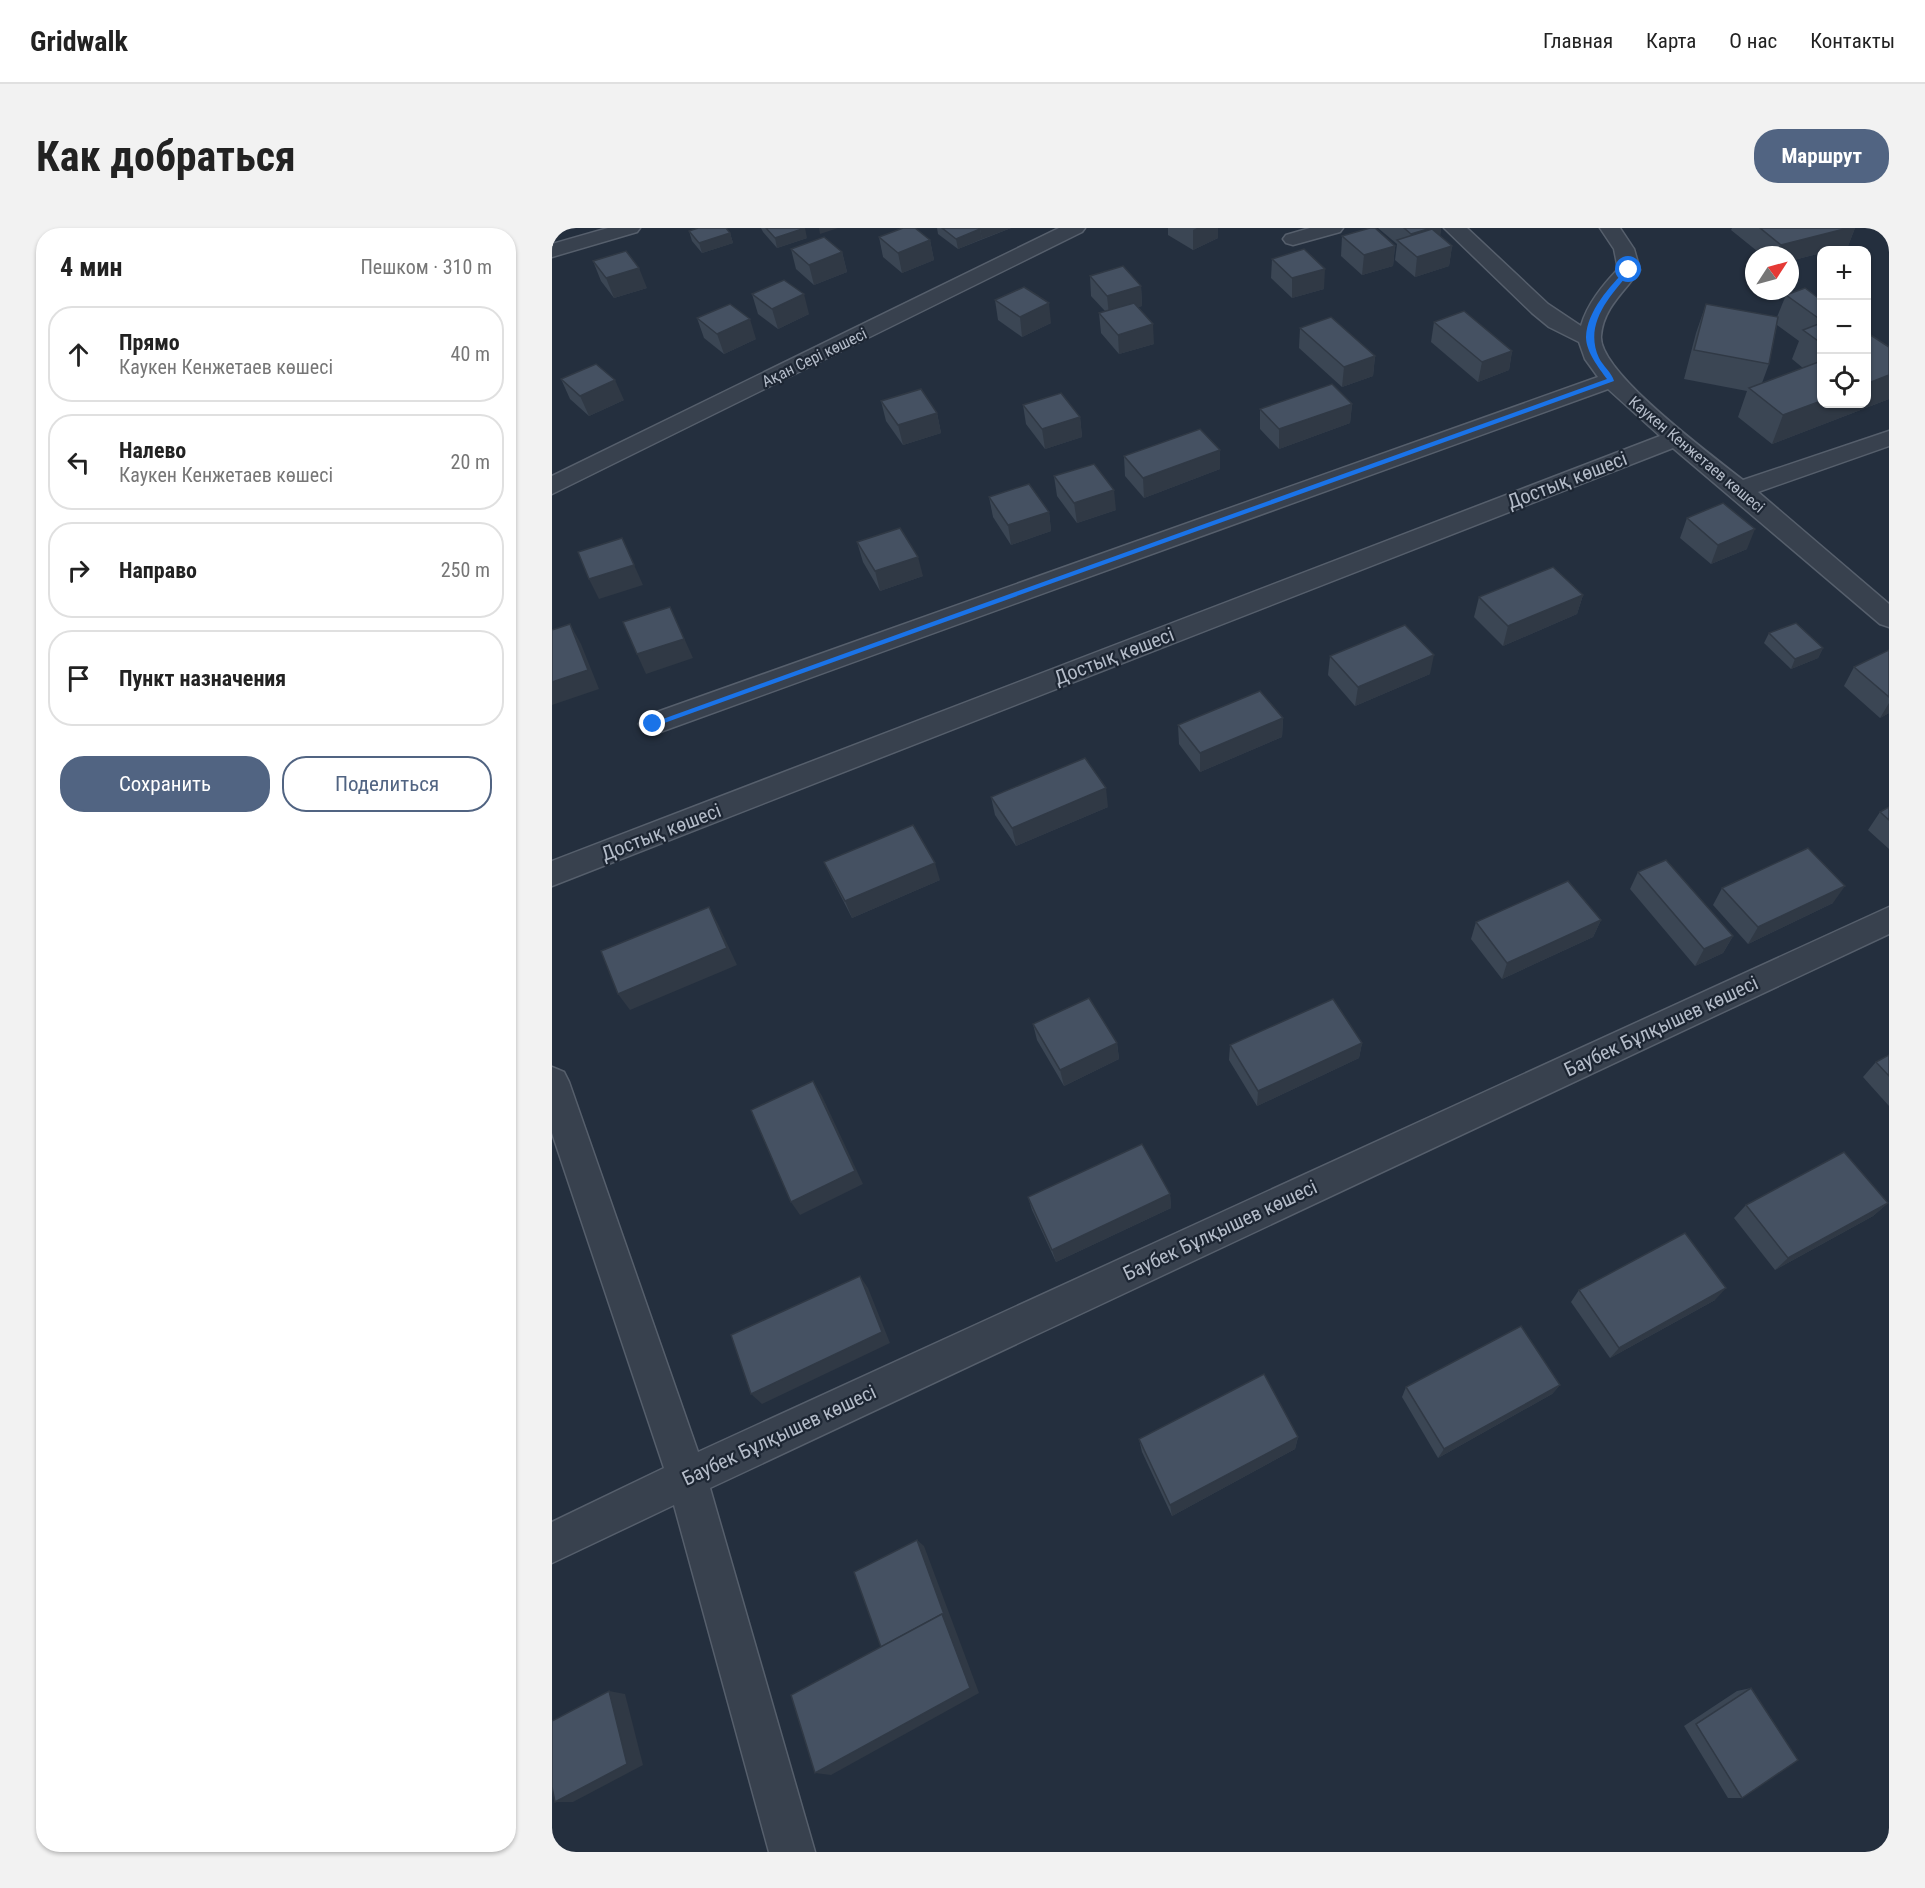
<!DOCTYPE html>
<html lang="ru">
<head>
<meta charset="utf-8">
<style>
  body { margin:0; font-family:"Roboto Condensed",sans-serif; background:#f2f2f2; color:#222 }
  .controls { position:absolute; right:18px; top:18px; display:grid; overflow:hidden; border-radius:12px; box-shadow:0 2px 4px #0004 }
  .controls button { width:54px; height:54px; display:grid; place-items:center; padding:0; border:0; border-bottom:2px solid #e0e0e0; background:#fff; color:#222; font:30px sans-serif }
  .compass { position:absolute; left:1193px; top:18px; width:54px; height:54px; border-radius:50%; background:#fff; box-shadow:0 2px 4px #0004; rotate:54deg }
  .stop { position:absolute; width:18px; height:18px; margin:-14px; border:4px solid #1a73e8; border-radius:50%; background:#fff }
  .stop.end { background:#1a73e8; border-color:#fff; box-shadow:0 2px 6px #0008 }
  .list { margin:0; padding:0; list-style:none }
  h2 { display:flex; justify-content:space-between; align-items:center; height:78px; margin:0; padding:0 24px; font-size:26px }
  h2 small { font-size:20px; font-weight:400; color:#767676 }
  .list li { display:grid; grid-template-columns:39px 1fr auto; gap:18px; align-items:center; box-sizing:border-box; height:96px; margin:0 12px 12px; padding:0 12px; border:2px solid #e0e0e0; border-radius:24px }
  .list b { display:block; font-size:22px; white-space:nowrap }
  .list p { margin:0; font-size:20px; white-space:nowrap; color:#767676 }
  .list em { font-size:20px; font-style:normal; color:#767676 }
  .actions { display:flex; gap:12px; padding:18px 24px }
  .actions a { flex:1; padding:14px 0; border:2px solid #516482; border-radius:24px; text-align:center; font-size:21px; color:#516482 }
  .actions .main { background:#516482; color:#fff }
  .icon { flex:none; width:33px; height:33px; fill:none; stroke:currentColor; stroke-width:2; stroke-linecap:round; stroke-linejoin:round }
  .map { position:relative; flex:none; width:1337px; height:1624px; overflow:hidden; border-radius:24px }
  header { display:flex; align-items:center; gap:36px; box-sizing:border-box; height:84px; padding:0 30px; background:#fff; border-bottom:2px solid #e0e0e0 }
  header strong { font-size:28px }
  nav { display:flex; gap:33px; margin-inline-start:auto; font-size:21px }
  .intro { display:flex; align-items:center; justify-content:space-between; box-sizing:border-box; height:144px; padding:0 36px }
  h1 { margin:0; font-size:42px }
  .button { padding:15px 27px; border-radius:24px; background:#516482; color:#fff; font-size:21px; font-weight:700 }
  main { display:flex; gap:36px; padding:0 36px }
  aside { flex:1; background:#fff; border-radius:24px; box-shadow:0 2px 4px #0004 }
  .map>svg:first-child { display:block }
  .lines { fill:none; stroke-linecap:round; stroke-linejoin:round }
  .minor-casing { stroke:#565f6c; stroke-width:3 }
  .minor { fill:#38414e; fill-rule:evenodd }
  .wall { fill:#3b4654; fill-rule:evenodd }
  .shaded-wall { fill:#303945 }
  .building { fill:#455162; stroke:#303945; stroke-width:1.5 }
  .route { fill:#1a73e8 }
  .labels { text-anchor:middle; stroke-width:4.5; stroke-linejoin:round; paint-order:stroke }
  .far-street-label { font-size:16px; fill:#b4bcc9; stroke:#1d2633 }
  .street-label { font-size:20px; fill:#b4bcc9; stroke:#1d2633 }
</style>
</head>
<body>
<header>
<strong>Gridwalk</strong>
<nav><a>Главная</a><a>Карта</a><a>О нас</a><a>Контакты</a></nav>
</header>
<div class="intro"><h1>Как добраться</h1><a class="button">Маршрут</a></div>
<main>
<aside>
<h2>4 мин<small>Пешком · 310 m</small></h2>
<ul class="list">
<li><svg class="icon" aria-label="ahead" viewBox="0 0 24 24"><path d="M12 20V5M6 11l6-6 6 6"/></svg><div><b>Прямо</b><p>Каукен Кенжетаев көшесі</p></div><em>40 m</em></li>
<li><svg class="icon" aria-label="left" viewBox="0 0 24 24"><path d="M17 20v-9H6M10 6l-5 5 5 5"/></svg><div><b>Налево</b><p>Каукен Кенжетаев көшесі</p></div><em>20 m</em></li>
<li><svg class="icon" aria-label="right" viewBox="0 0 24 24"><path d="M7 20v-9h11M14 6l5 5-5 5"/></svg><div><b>Направо</b></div><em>250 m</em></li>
<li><svg class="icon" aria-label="arrive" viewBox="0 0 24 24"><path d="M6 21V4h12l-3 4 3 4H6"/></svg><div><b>Пункт назначения</b></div></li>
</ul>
<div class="actions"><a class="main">Сохранить</a><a>Поделиться</a></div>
</aside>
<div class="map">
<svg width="1337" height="1624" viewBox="0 0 1337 1624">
  <rect width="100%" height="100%" fill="#242f3e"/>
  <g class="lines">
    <defs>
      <g id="minor">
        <path d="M56 0H88L85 4 0 29V16Z"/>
        <path d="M507 0H533L530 4 0 266V248Z"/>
        <path d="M758 0H791L788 4 741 17 734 15 731 11 734 7Z"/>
        <path d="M892 0H915L996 76 1029 98C1035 76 1051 57 1066 41L1062 21 1048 0H1068L1082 21 1088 42C1073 63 1051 80 1049 108 1046 144 1162 229 1191 252L1337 203V218L1206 264 1337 376V399L1328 396 1121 220 0 658V633L1108 208 1056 161 111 503 101 506 91 503 87 496 91 489 1046 149 1033 131 1027 114 997 99 980 85Z"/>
        <path d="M1337 679V706L158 1260 263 1624H217L122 1277 0 1335V1294L112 1240 0 905V839L12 844 17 854 146 1224Z"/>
      </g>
    </defs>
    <use href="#minor" class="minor-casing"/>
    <use href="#minor" class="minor"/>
  </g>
  <g class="wall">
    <path d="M209 0H214L255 10 225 20 211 4Z"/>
    <path d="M385 0H459L406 21 386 6Z"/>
    <path d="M616 0H666V10L641 22 616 7Z"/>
    <path d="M826 0H889L888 8 900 18 897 38 863 49 843 32 845 16Z"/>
    <path d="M1180 0H1303L1296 18 1278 22H1269V25L1238 33V27H1210L1179 2Z"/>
    <path d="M137 3 178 5 181 15 150 25 140 13Z"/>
    <path d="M790 8 843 18 841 38 810 47 789 28Z"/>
    <path d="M327 9 378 12 382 32 350 45 331 29Z"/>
    <path d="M239 21 290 24 295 44 262 57 244 41Z"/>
    <path d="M720 31 772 61 740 70 719 50Z"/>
    <path d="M41 33 95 60 62 70 49 53Z"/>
    <path d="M538 48 589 58 590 78 586 79 602 116 567 126 549 105 547 85 553 83 539 68Z"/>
    <path d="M200 66 257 86 226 101 206 86Z"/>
    <path d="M1234 67 1269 72V176L1337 119V171L1220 216 1186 189 1195 163 1132 151 1144 105 1154 76 1225 89ZM1225 97 1247 113 1240 131 1251 140 1210 155 1217 136Z"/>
    <path d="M443 72 499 95 470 109 446 92Z"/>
    <path d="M145 90 204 111 172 126 152 110Z"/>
    <path d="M882 94 960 123 957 142 926 154 879 114Z"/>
    <path d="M748 100 823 128 821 148 790 159 747 120Z"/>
    <path d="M9 151 72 172 37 188 18 171Z"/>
    <path d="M329 173 385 185 389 205 351 217 334 193Z"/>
    <path d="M800 176 798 195 727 221 708 201V181Z"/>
    <path d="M471 177 528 189 530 209 493 221 474 196Z"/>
    <path d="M572 228 668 241 592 270 573 248Z"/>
    <path d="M502 248 564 282 525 295 505 268Z"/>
    <path d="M437 269 497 284 499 303 459 317 441 289Z"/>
    <path d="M1135 290 1195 321 1159 336 1128 310Z"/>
    <path d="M305 314 371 348 328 363 311 334Z"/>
    <path d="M1031 367 1025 386 951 418 922 389 927 369Z"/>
    <path d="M1217 405 1271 420 1266 430 1239 441 1212 415Z"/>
    <path d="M1337 422V485L1328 490 1292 458 1302 439Z"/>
    <path d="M778 428 878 446 803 478 776 447Z"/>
    <path d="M731 490 730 509 648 544 627 516 626 497Z"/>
    <path d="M439 569 556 579 464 618 443 587Z"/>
    <path d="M1337 579V621L1316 602 1328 584Z"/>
    <path d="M272 634 388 652 300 690 280 651Z"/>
    <path d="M1086 644 1181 708 1171 725 1143 738 1078 661Z"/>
    <path d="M1170 660 1281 675 1196 716 1161 677Z"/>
    <path d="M1049 692 1041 709 950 751 919 711 924 694Z"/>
    <path d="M481 796 565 815 567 831 512 858 485 812Z"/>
    <path d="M810 815 807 830 705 878 677 832 678 817Z"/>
    <path d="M1337 827V878L1311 849 1324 834Z"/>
    <path d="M618 966 619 980 504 1034 480 982 476 969Z"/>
    <path d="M1336 975 1321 988 1223 1042 1182 990 1194 977Z"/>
    <path d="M1027 1062 1163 1072 1058 1130 1019 1074Z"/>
    <path d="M1008 1157 1000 1166 886 1230 850 1169 854 1159Z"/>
    <path d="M746 1209 743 1221 620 1288 590 1224 587 1211Z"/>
    <path d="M1199 1460 1190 1570H1176L1132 1498 1185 1463Z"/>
  </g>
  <g class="shaded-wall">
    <path d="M0 0H2L5 5 0 7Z"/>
    <path d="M253 0 255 10 225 20 223 10Z"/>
    <path d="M267 0H286L268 6Z"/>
    <path d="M428 0H459L430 11Z"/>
    <path d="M645 0H666V10L641 22V2Z"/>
    <path d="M879 0H889L887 16 857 22 859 6Z"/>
    <path d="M1296 0H1303L1296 18 1278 22H1269V25L1238 33V27H1225L1229 17Z"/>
    <path d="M428 1 430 11 406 21 404 11Z"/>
    <path d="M178 5 181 15 150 25 147 15Z"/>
    <path d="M378 12 382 32 350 45 346 25Z"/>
    <path d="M843 18 841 38 810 47 812 27Z"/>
    <path d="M900 18 897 38 863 49 865 29Z"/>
    <path d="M290 24 295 44 262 57 257 37Z"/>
    <path d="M87 40 95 60 62 70 54 50Z"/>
    <path d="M773 41 772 61 740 70V50Z"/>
    <path d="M589 58 590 78 557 87 555 68Z"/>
    <path d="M252 66 257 86 226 101 220 81Z"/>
    <path d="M497 75 499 95 470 109 468 89Z"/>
    <path d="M198 91 204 111 172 126 165 106Z"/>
    <path d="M601 96 602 116 567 126 566 107Z"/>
    <path d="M960 123 957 142 926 154 930 134Z"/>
    <path d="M823 128 821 148 790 159 792 139Z"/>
    <path d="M1337 147V171L1220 216 1231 187 1269 173V176H1314V156Z"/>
    <path d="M63 152 72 172 37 188 28 168Z"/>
    <path d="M800 176 798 195 727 221V201Z"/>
    <path d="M385 185 389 205 351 217 346 197Z"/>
    <path d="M528 189 530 209 493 221 490 201Z"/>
    <path d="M668 222V241L592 270 591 250Z"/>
    <path d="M562 262 564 282 525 295 522 275Z"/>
    <path d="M497 284 499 303 459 317 456 297Z"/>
    <path d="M1203 301 1195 321 1159 336 1166 317Z"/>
    <path d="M70 310 91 357 47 371 37 351Z"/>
    <path d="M366 329 371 348 328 363 323 343Z"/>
    <path d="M1031 367 1025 386 951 418 956 398Z"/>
    <path d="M118 379 141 430 94 446 85 426Z"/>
    <path d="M18 396 29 416 47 461 0 477V454Z"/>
    <path d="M1271 420 1266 430 1239 441 1243 431Z"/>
    <path d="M882 427 878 446 803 478 806 459Z"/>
    <path d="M1337 475V485L1328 490Z"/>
    <path d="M731 490 730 509 648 544V525Z"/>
    <path d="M554 560 556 579 464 618 460 600Z"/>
    <path d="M383 635 388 652 300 690 293 673Z"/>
    <path d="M1293 658 1281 675 1196 716 1206 699Z"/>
    <path d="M157 679 166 696 185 737 78 782 66 766Z"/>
    <path d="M1049 692 1041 709 950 751 955 735Z"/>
    <path d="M1181 708 1171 725 1143 738 1152 721Z"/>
    <path d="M565 815 567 831 512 858 508 842Z"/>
    <path d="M810 815 807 830 705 878 706 863Z"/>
    <path d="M261 853 270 868 311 956 248 987 239 974Z"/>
    <path d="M618 966 619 980 504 1034 500 1022Z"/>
    <path d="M1336 975 1321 988 1223 1042 1236 1030Z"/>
    <path d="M308 1048 316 1060 338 1115 210 1176 199 1166Z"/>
    <path d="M1174 1060 1163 1072 1058 1130 1067 1120Z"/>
    <path d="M1008 1157 1000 1166 886 1230 892 1221Z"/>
    <path d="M746 1209 743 1221 620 1288 618 1277Z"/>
    <path d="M365 1312 372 1318 427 1465 279 1547 263 1545 394 1397Z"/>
    <path d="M57 1463 73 1466 91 1537 21 1574H3Z"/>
  </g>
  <g class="building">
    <path d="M146 0H174L178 5 147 15 137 3Z"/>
    <path d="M214 0H253L223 10Z"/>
    <path d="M351 0H363L378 12 346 25 327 9Z"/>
    <path d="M390 0H427L428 1 404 11Z"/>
    <path d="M818 0H823L843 18 812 27 790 8Z"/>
    <path d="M852 0H879L859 6Z"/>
    <path d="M1208 0H1296L1229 17Z"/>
    <path d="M880 1 900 18 865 29 845 12Z"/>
    <path d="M272 9 290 24 257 37 239 21Z"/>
    <path d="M752 21 773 41 740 50 720 31Z"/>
    <path d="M74 23 87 40 54 50 41 33Z"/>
    <path d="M571 38 589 58 555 68 538 48Z"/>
    <path d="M232 52 252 66 220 81 200 66Z"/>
    <path d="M472 59 497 75 468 89 443 72Z"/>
    <path d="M1253 60 1269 72V92L1234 67Z"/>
    <path d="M582 75 601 96 566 107 547 85Z"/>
    <path d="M178 76 198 91 165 106 145 90Z"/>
    <path d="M1154 76 1226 89 1217 136 1142 122Z"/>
    <path d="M912 83 960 123 930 134 882 94Z"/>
    <path d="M779 89 823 128 792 139 748 100Z"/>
    <path d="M1269 95V115L1251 102Z"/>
    <path d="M1314 104 1337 119V147L1314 156Z"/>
    <path d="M1269 133V173L1231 187 1197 160Z"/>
    <path d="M44 136 63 152 28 168 9 151Z"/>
    <path d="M780 156 800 176 727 201 708 181Z"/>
    <path d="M369 161 385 185 346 197 329 173Z"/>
    <path d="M509 165 528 189 490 201 471 177Z"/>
    <path d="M648 201 668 222 591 250 572 228Z"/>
    <path d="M542 236 562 262 522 275 502 248Z"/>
    <path d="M477 256 497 284 456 297 437 269Z"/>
    <path d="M1171 275 1203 301 1166 317 1135 290Z"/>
    <path d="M348 300 366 329 323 343 305 314Z"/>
    <path d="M70 310 82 337 37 351 26 324Z"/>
    <path d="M1001 339 1031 367 956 398 927 369Z"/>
    <path d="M118 379 132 411 85 426 71 394Z"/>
    <path d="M1244 395 1271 420 1243 431 1217 405Z"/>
    <path d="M18 396 36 442 0 454V402Z"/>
    <path d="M853 397 882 427 806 459 778 428Z"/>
    <path d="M1337 422V469L1302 439Z"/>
    <path d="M708 463 731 490 648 525 626 497Z"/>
    <path d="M533 530 554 560 460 600 439 569Z"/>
    <path d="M1337 579V592L1328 584Z"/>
    <path d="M361 597 383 635 293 673 272 634Z"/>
    <path d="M1256 620 1293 658 1206 699 1170 660Z"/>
    <path d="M1114 632 1181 708 1152 721 1086 644Z"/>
    <path d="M1016 653 1049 692 955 735 924 694Z"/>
    <path d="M157 679 175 720 66 766 49 723Z"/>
    <path d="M537 770 565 815 508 842 481 796Z"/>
    <path d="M781 771 810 815 706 863 678 817Z"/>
    <path d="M1337 827V848L1324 834Z"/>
    <path d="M261 853 303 943 239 974 199 882Z"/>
    <path d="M590 916 618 966 500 1022 476 969Z"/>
    <path d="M1292 924 1336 975 1236 1030 1194 977Z"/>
    <path d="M1133 1005 1174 1060 1067 1120 1027 1062Z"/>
    <path d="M308 1048 330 1104 199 1166 179 1107Z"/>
    <path d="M969 1098 1008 1157 892 1221 854 1159Z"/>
    <path d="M712 1146 746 1209 618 1277 587 1211Z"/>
    <path d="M365 1312 393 1389 390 1386 329 1419 302 1344Z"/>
    <path d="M390 1386 418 1460 263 1545 239 1467Z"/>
    <path d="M1199 1460 1246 1532 1190 1570 1144 1496Z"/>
    <path d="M57 1463 75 1536 3 1574 0 1559V1493Z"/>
  </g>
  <path class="route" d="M1075 41 1080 42C1059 67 1031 95 1047 130 1051 138 1060 145 1062 153L104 498 97 496 1055 151C1047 140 1034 124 1034 109 1035 83 1058 58 1075 41Z"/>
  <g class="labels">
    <g class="far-street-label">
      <text transform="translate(262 129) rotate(-26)" y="6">Ақан Сері көшесі</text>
      <text transform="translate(1145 226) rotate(40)" y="6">Каукен Кенжетаев көшесі</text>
    </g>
    <g class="street-label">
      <text transform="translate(1015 252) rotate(-21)" y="7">Достық көшесі</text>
      <text transform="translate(562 428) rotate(-21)" y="7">Достық көшесі</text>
      <text transform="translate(109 604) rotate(-21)" y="7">Достық көшесі</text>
      <text transform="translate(1109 798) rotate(-25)" y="7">Баубек Бұлқышев көшесі</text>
      <text transform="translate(668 1002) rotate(-25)" y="7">Баубек Бұлқышев көшесі</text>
      <text transform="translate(227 1207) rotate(-25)" y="7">Баубек Бұлқышев көшесі</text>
    </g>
  </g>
</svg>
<div class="controls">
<button>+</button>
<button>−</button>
<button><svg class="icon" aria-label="locate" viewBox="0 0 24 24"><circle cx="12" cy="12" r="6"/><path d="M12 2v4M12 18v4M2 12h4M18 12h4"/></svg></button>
</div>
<svg class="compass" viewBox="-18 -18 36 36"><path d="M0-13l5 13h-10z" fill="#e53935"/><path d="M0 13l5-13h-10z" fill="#767676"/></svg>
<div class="stop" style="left:1077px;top:42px"></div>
<div class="stop end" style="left:101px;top:496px"></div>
</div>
</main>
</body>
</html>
